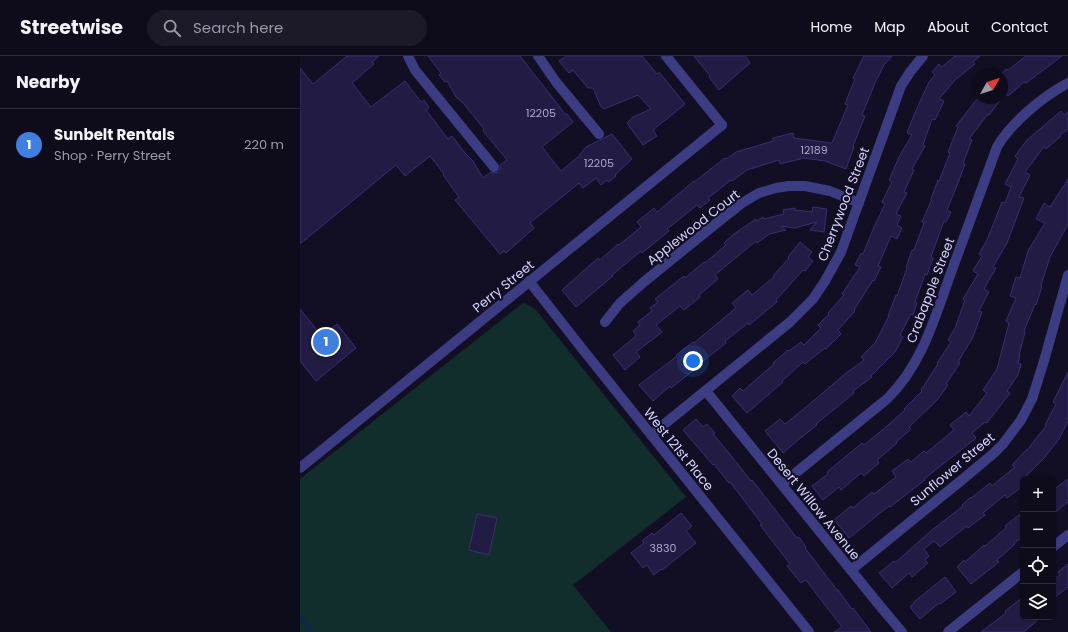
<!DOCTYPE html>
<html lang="en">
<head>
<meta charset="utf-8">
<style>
  body { margin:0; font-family:Poppins,sans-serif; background:#1c1928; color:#f1f3f6 }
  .controls { position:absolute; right:12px; bottom:12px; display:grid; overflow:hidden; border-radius:6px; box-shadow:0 1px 3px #0004 }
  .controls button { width:36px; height:36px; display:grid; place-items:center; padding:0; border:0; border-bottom:1px solid #2e2b3a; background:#0e0b1b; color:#f1f3f6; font:20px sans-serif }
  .compass { position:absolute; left:672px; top:12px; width:36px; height:36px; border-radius:50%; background:#0e0b1b; box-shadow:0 1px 3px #0004; rotate:51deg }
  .you { position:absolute; left:393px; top:305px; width:14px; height:14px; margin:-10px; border:3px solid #fff; border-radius:50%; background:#1a73e8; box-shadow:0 0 0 6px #1a73e833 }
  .badge { display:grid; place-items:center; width:26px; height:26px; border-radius:50%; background:#1a73e8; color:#fff; font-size:13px; font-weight:700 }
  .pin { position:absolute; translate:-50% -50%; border:2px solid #fff; box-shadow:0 1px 4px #0006 }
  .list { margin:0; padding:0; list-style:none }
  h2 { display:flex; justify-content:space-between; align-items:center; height:52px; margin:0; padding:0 16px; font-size:17px }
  h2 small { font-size:13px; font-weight:400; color:#9b9ba3 }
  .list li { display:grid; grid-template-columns:26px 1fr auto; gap:12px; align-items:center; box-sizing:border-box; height:72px; padding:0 16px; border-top:1px solid #2e2b3a }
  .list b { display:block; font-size:15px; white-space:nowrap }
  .list p { margin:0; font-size:13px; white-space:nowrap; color:#9b9ba3 }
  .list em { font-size:13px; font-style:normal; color:#9b9ba3 }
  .icon { flex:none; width:22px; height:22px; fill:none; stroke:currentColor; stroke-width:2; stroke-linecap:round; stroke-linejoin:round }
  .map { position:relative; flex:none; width:768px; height:576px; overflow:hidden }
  header { display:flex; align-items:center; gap:24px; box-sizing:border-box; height:56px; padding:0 20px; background:#0e0b1b; border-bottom:1px solid #2e2b3a }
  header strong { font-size:19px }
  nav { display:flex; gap:22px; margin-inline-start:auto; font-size:14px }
  .search { width:280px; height:36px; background:#1c1928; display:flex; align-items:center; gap:10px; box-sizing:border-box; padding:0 14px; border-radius:22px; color:#9b9ba3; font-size:15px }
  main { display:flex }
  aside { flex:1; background:#0e0b1b }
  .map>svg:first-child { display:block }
  .green { fill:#122e2c }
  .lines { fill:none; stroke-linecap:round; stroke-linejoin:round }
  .stream { stroke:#0f2748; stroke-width:3.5 }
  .building { fill:#221c44; stroke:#392f70 }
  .minor { stroke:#3c3c82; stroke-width:10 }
  .tertiary { stroke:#3c3c82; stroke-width:10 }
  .labels { text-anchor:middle; stroke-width:4; stroke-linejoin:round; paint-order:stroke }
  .number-label { font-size:11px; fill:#aaa6d0 }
  .street-label { font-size:13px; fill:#d7d4fe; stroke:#120f24 }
</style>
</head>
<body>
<header>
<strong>Streetwise</strong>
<div class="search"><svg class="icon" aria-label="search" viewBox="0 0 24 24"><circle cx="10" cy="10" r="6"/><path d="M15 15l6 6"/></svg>Search here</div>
<nav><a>Home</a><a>Map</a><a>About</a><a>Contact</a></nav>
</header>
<main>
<aside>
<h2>Nearby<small></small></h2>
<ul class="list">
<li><span class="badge" style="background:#3f7fe0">1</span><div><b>Sunbelt Rentals</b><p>Shop · Perry Street</p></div><em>220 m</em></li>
</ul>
</aside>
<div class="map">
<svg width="768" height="576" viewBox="0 0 768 576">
  <rect width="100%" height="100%" fill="#120f24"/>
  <path class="green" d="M223 247 230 250 236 254 386 441 273 529 311 576H0V423Z"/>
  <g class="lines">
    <path class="stream" d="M0 560 13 576"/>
  </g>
  <g class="building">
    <path d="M47 0H79L72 6 74 8 52 27 71 51 105 25 121 46 124 44 129 52 126 54 148 83 152 80 165 97 173 105 183 122 191 116 195 117 198 116 200 113V109L207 104 183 75 184 73 163 47 156 41 147 25 145 26 139 19 141 17 128 0H220L266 59 267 58 273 66 242 91 261 115 278 101 286 91 312 78 332 103 315 119 316 120 308 126 307 124 301 129 296 122 283 132 279 127 230 167 234 172 206 197 204 195 200 198 155 144 159 141 143 119 144 118 130 100 105 120 96 109 0 188V12L13 28Z"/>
    <path d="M266 0H342L357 18 359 16 385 48 353 74 357 80 343 89 327 67 333 61 351 53 338 39 304 53 301 51 293 32H288L273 14 269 17 259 5Z"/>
    <path d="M394 0H445L450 7 419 34 409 21 410 20Z"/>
    <path d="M564 0H592L584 9 575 27 562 59 565 60 553 90 554 91 546 113 525 105 504 102 480 108 479 104 447 114 432 125 431 124 408 142 410 144 400 152 397 149 367 173 369 175 342 197 341 195 312 219 313 220 276 251 262 234 298 202 300 204 318 188 319 189 341 171 337 166 354 152 357 156 394 125V126L425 102 426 103 436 96 473 85V82L493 77 494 82 532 87 548 49 545 48 555 23 553 22Z"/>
    <path d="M655 0H680L673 6 675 8 655 24 639 43 644 45 635 64 632 63 623 89 625 90 612 113 614 114 604 136 607 137 596 158 601 160 597 169 602 172 597 183 591 180 578 210 581 211 574 225 573 224 554 254 555 255 538 274 541 278 526 293 525 292 505 308 503 306 482 325 483 326 447 357 432 340 440 332 443 335 474 308 473 307 488 294 489 295 501 286 504 289 521 272 518 269 529 258 528 257 544 239 542 238 560 211 555 209 561 197 563 198 574 171 585 148 582 146 592 126 589 124 599 101 612 79 607 77 614 59 629 26 635 19 632 16 639 8 642 11Z"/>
    <path d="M726 0H762L726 27 724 26 708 40 702 34V17L707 13 708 14Z"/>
    <path d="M678 42H702L689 59 688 58 669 83 672 84 663 107 665 108 658 127 647 154 651 156 646 166 644 165 631 201 633 202 627 219 625 218 615 246 617 247 613 259 611 258 600 279 603 281 595 296 571 320 572 321 553 335 554 337 516 368 517 369 498 384 483 397 465 375 480 363 485 368 505 352 545 318 564 304 561 301 575 287 589 260H588L596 239 597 240 607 212 606 211 612 194H614L624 167 622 166 632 143H631L638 124 639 125 650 97 648 96 658 71 656 70Z"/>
    <path d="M761 55 764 59 768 56V73L760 79 761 80 746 93 744 91 725 116 730 119 719 141 724 142 707 187 693 211 696 212 684 233 689 236 679 255 682 256 673 281 658 306 660 307 646 328 648 329 638 343 609 371 611 373 596 386 597 387 577 404 579 407 564 420 561 417 541 434 539 431 523 444 512 430 528 418 527 416 562 387 564 389 587 370 605 354 604 353 622 335 621 334 638 308 637 307 651 286 648 284 655 272 665 244 663 243 678 218 673 215 682 200 679 198 687 184 702 146 705 147 711 131 705 128 718 103 715 100 727 84Z"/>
    <path d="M768 123V168L750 201 741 229 742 230 736 249 735 248 724 275 725 276 719 299H720L718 307 721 308 718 319 707 335 710 337 687 367 685 366 672 377 676 382 624 423 625 424 590 451 589 450 549 482 534 464 551 450 553 452 572 436 574 438 596 421 592 415 608 403 611 406 624 395 626 397 654 374 650 369 666 356 669 360 687 337 683 334 697 313 709 267 706 265 716 242 710 240 716 221 720 222 728 195 745 167 736 163 744 147 750 151Z"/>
    <path d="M513 151 527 153 524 176 510 174 517 166 494 172 481 170 486 174 469 178 457 187 456 185 415 219 418 223 399 239 400 241 384 254 380 250 356 269 362 276 336 296 340 301 325 314 313 299 336 280 333 275 340 269 338 266 352 255 350 252 358 246 355 243 384 220 385 222 404 206 405 207 426 189 424 187 434 178 456 163 457 165 463 161 464 163 484 158 483 154 495 152V154L512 156Z"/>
    <path d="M500 186 512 196 508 201 513 205 505 215 503 214 476 244 477 246 449 269 448 267 425 285 426 287 398 309 399 310 371 332 370 330 353 345 339 329 377 300 376 299 393 286 394 287 436 252 432 247 448 234 452 239 474 221 473 220 489 202 488 201Z"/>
    <path d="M0 253 22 280 37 268 56 292 16 325 0 305Z"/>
    <path d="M768 316V365L759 383 744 402 723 423V430L707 442 705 439 683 457 685 459 668 472 667 470 640 491 634 485 624 493 629 500 625 504 628 507 612 521 609 517 592 532 579 517 594 505 596 506 632 474 663 450 662 449 671 441V442L690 427 692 430 715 411 712 409 726 394H727L746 370 745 369 756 348 753 346Z"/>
    <path d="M396 363 403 371 407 368 415 377 413 378 429 397 451 425 452 424 497 482 499 481 506 491 505 492 537 534H538L552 553 553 552 571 576H534L542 571 532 558 506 524 501 527 487 510 490 508 460 469 462 468 430 426 429 427 414 408 413 409 383 374Z"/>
    <path d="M768 423V446L753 458V434Z"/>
    <path d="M723 456V481L714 487 715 488 697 504 699 506 671 528 657 511 664 504 665 506 684 489 685 490 706 472 705 470Z"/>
    <path d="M381 457 392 470 386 475 396 487 362 514 361 513 354 519 347 509 343 512 331 497 344 487 342 485 352 477 354 479Z"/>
    <path d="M177 458 197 462 189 499 169 494Z"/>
    <path d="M768 508V531L753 543V524L760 519 758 516Z"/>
    <path d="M645 521 656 536 640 548 639 547 620 563 610 551 614 547V546Z"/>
    <path d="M723 541V561H741L724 576H681L706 557 705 555Z"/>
  </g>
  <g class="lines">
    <g class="minor">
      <path d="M108 0 115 14 194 111"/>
      <path d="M238 0 256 26 299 78"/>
      <path d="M366 0 422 69"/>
      <path d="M305 266 320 247 345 225 418 166 442 147 459 137 476 132 489 130H505L530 135 559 147"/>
      <path d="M406 335 580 550 602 576"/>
      <path d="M351 379 490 266 513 243 525 225 541 196 601 30 610 16 623 0"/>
      <path d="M482 428 587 343C623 308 635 260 652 214 667 173 682 132 697 91 712 66 742 41 768 27"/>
      <path d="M753 491 768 479"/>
      <path d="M551 514 663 423 694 397 703 388 721 364 732 343 744 305 768 219"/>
      <path d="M648 576 723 516"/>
    </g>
    <g class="tertiary">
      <path d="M229 225 284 295 509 576"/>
      <path d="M0 412 422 69"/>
    </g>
  </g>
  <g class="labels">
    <g class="number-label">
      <text x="241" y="61">12205</text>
      <text x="514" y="98">12189</text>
      <text x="299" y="111">12205</text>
      <text x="363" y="496">3830</text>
    </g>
    <g class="street-label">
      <text transform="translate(543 148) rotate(-69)" y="5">Cherrywood Street</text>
      <text transform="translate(393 171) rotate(-38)" y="5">Applewood Court</text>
      <text transform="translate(203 230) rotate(-39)" y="5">Perry Street</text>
      <text transform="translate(630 234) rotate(-69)" y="5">Crabapple Street</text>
      <text transform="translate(379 393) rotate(51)" y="5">West 121st Place</text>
      <text transform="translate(652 413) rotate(-40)" y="5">Sunflower Street</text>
      <text transform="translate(514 448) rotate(51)" y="5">Desert Willow Avenue</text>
    </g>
  </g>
</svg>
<div class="controls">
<button>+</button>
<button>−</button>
<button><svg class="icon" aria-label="locate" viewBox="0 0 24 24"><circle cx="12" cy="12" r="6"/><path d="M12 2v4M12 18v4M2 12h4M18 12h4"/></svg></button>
<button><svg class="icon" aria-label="layers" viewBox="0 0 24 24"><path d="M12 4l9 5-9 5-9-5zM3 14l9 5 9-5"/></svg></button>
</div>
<svg class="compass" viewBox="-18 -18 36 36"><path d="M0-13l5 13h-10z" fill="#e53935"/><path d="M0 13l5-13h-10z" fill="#9b9ba3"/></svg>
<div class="you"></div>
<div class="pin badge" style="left:26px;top:286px;background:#3f7fe0">1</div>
</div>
</main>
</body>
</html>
